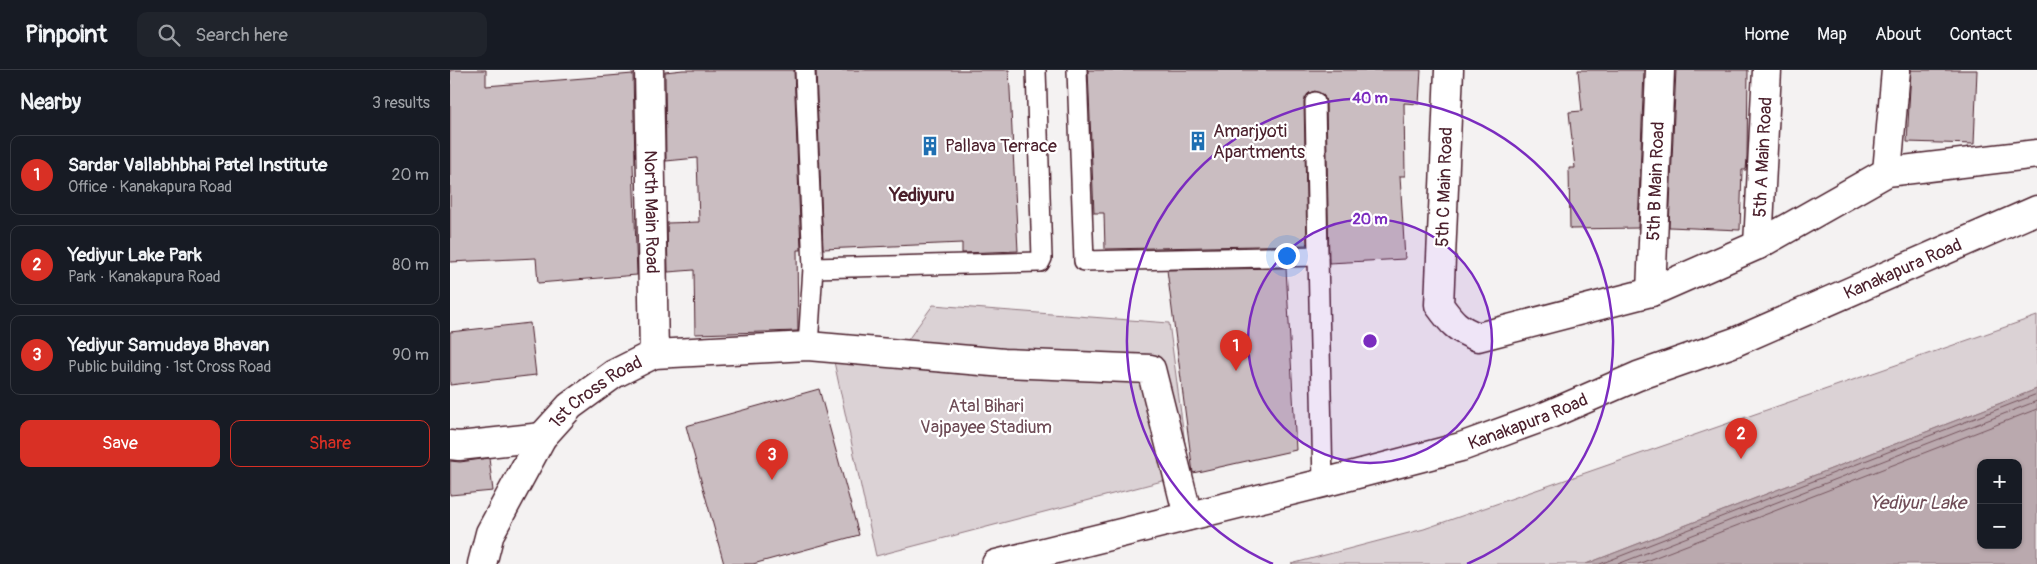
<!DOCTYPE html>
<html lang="en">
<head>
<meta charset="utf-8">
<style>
  body { margin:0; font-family:Pangolin,sans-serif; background:#20242c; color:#f1f3f6 }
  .controls { position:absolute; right:15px; bottom:15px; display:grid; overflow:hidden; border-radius:10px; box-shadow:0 1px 4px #0004 }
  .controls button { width:45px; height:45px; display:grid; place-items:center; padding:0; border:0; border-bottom:1px solid #363941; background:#171b24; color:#f1f3f6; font:25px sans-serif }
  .you { position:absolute; left:836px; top:185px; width:18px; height:18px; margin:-12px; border:4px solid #fff; border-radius:50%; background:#1a73e8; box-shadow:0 0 0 8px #1a73e833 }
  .badge { display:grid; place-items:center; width:32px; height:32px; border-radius:50%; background:#d93025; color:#fff; font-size:16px; font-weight:700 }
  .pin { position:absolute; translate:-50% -41px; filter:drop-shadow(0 1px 2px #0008) }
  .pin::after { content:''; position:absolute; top:26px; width:18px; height:15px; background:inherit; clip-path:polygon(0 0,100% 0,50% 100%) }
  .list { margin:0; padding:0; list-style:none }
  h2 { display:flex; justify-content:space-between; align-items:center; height:65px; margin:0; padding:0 20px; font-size:21px }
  h2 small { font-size:16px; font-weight:400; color:#9ea1a6 }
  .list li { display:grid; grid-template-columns:32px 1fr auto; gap:15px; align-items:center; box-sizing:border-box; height:80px; margin:0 10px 10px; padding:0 10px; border:1px solid #363941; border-radius:10px }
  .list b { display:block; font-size:19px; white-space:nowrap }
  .list p { margin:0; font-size:16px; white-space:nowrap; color:#9ea1a6 }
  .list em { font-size:16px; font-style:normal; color:#9ea1a6 }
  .actions { display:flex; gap:10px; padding:15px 20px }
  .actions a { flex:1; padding:11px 0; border:1px solid #d93025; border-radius:10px; text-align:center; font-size:18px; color:#d93025 }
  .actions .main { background:#d93025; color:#fff }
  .icon { flex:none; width:28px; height:28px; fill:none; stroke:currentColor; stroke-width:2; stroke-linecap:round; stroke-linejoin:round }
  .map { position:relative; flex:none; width:1587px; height:494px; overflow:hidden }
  header { display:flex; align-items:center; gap:30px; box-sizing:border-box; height:70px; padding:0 25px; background:#171b24; border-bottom:1px solid #363941 }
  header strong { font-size:24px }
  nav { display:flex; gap:28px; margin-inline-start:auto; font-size:18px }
  .search { width:350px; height:45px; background:#20242c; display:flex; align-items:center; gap:12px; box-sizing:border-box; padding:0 18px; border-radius:10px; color:#9ea1a6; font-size:19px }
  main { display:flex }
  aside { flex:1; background:#171b24 }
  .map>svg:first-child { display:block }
  .green { fill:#dbd2d5; stroke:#927880 }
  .water { fill:#baa9ae; stroke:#8d727a; fill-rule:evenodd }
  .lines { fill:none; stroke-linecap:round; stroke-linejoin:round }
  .shore { stroke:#77565f; stroke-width:1 }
  .building { fill:#cabdc1; stroke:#4a1f2b }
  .service-casing { stroke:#4a1f2b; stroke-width:22 }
  .minor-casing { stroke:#4a1f2b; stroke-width:31 }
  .primary-casing { stroke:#4a1f2b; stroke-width:31 }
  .service { stroke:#fff; stroke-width:19 }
  .minor { stroke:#fff; stroke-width:28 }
  .primary { stroke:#fff; stroke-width:28 }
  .ring { fill:none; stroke:#7b2cbf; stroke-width:2.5 }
  .labels { text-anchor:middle; stroke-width:4.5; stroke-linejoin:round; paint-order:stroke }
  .poi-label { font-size:18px; fill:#4a1f2b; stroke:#fff; text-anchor:start }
  .street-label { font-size:18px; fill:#4a1f2b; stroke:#fff }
  .park-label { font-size:18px; fill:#6e4c56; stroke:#fff }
  .neighbourhood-label { font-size:19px; font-weight:bold; fill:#4a1f2b; stroke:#fff }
  .water-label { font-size:19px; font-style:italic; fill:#714f59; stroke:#fff }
  .centre { fill:#7b2cbf; stroke:#fff; stroke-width:2.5 }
  .ring-label { font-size:15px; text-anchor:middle; font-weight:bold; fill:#7b2cbf; stroke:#fff; stroke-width:4.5; stroke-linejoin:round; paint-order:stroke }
</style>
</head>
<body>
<header>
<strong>Pinpoint</strong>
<div class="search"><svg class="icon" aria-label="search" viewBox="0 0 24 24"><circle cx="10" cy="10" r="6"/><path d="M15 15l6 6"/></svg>Search here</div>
<nav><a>Home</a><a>Map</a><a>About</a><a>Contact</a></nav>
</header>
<main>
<aside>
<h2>Nearby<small>3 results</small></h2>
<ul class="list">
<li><span class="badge">1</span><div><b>Sardar Vallabhbhai Patel Institute</b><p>Office · Kanakapura Road</p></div><em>20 m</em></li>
<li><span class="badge">2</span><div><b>Yediyur Lake Park</b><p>Park · Kanakapura Road</p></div><em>80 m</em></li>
<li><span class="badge">3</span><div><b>Yediyur Samudaya Bhavan</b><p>Public building · 1st Cross Road</p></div><em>90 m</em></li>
</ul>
<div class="actions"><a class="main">Save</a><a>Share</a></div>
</aside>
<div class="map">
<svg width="1587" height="494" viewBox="0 0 1587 494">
  <rect width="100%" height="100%" fill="#f4f2f2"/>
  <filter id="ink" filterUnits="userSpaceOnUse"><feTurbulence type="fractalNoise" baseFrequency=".02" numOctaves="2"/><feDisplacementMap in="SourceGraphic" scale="10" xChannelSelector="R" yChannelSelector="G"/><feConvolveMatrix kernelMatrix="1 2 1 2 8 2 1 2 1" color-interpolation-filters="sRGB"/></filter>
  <g filter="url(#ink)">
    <g class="green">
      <path d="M483 235 719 253 739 404 426 486 383 287 447 285Z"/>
      <path d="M1587 246V319L1136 494H841L974 459Z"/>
    </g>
    <path class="water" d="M1587 319V494H1136ZM1531 393H1568V475H1531Z"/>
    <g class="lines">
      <g class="shore">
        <path d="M1150 494 1587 324"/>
        <path d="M1168 494 1587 331"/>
        <path d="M1188 494 1587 339"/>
      </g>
    </g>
    <g class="building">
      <path d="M0 0H36V16L183 4 185 93 183 94 187 205 88 213 86 188 0 192Z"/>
      <path d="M233 0H344L351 180H347L348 261 245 264 244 200 218 202 217 153 249 152 247 88 216 91 215 2Z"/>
      <path d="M366 0H559L568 181 512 183V173L373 179Z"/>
      <path d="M638 0H971L969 34 954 33 955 106H950L955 189 879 193 876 32 874 26 865 21 859 23 854 32 857 175 655 179 654 143H644Z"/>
      <path d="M1128 0H1194L1188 158 1120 159 1119 98H1125L1119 42 1132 41Z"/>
      <path d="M1226 0H1298L1297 88 1296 100H1292L1290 160 1219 157Z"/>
      <path d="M1461 0H1527L1524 74 1457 72Z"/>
      <path d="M836 198 846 380 743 403 717 200Z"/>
      <path d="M80 253 86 305 0 315V262Z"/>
      <path d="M369 319 409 465 303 494H274L236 356Z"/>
      <path d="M39 388 43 421 0 425V391L10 392Z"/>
    </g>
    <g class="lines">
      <defs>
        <g id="service">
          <path d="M355 0 363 198 358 276"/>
          <path d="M627 0 634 191 868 186 865 32"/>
          <path d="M868 186 873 413"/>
          <path d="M363 198 590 192 592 188 586 0"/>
        </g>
        <g id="minor">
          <path id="s1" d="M199 0 204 284"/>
          <path d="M999 0 989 235C1002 253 1007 259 1028 267L1201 222 1308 175 1437 102 1587 84"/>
          <path d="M1437 102 1446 0"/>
          <path id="s2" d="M1308 175 1317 0"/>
          <path id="s3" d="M1201 222 1210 0"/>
          <path d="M0 375 9 376 92 367"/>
          <path id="s4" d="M32 494 40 463 92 367 120 336 164 304 204 284 358 276 554 293 701 299 738 446"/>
        </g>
        <g id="primary">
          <path id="s5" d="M546 494 873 413 1011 377 1096 346 1188 306 1285 272 1587 140"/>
        </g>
      </defs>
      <use href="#service" class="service-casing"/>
      <use href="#minor" class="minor-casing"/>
      <use href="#primary" class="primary-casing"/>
      <use href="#service" class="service"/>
      <use href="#minor" class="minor"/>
      <use href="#primary" class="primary"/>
    </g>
  </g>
  <circle cx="920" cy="271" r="122" fill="#7b2cbf" fill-opacity=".12"/>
  <g class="ring">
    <circle cx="920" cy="271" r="122"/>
    <path d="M823 494A243 243 0 1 1 1017 494"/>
  </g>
  <defs>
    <symbol id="building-bare" viewBox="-9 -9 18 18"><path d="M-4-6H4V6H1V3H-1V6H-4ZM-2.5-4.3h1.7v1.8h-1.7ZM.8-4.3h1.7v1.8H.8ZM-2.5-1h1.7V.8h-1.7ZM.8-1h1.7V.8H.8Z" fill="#1f6fb2" stroke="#fff" stroke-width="2.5" paint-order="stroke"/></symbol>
  </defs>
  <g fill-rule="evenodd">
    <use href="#building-bare" x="734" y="57" width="28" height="28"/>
    <use href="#building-bare" x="466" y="62" width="28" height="28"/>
  </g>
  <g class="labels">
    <g class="poi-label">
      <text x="763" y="67">Amarjyoti<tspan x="763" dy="21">Apartments</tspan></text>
      <text x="495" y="82">Pallava Terrace</text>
    </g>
    <g class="street-label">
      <text dy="6" stroke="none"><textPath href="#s2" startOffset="88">5th A Main Road</textPath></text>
      <text dy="6" stroke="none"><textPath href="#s3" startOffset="111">5th B Main Road</textPath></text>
      <text transform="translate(994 117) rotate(-88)" y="6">5th C Main Road</text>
      <text dy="6" stroke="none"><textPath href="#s1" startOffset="142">North Main Road</textPath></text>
      <text dy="6" stroke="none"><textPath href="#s5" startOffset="956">Kanakapura Road</textPath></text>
      <text dy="6" stroke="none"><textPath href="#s4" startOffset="212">1st Cross Road</textPath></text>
      <text dy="6" stroke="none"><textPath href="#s5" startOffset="551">Kanakapura Road</textPath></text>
    </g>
    <g class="park-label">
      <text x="536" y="342">Atal Bihari<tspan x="536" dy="21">Vajpayee Stadium</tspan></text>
    </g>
    <g class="neighbourhood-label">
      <text x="472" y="131">Yediyuru</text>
    </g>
    <g class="water-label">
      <text x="1468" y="439">Yediyur Lake</text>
    </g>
  </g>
  <circle cx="920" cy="271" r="8" class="centre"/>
  <g class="ring-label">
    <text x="920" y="33">40 m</text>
    <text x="920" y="154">20 m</text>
  </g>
</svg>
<div class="controls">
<button>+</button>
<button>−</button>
</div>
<div class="you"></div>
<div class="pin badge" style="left:786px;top:301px">1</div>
<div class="pin badge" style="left:1291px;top:389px">2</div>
<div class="pin badge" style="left:322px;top:410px">3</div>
</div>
</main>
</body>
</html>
